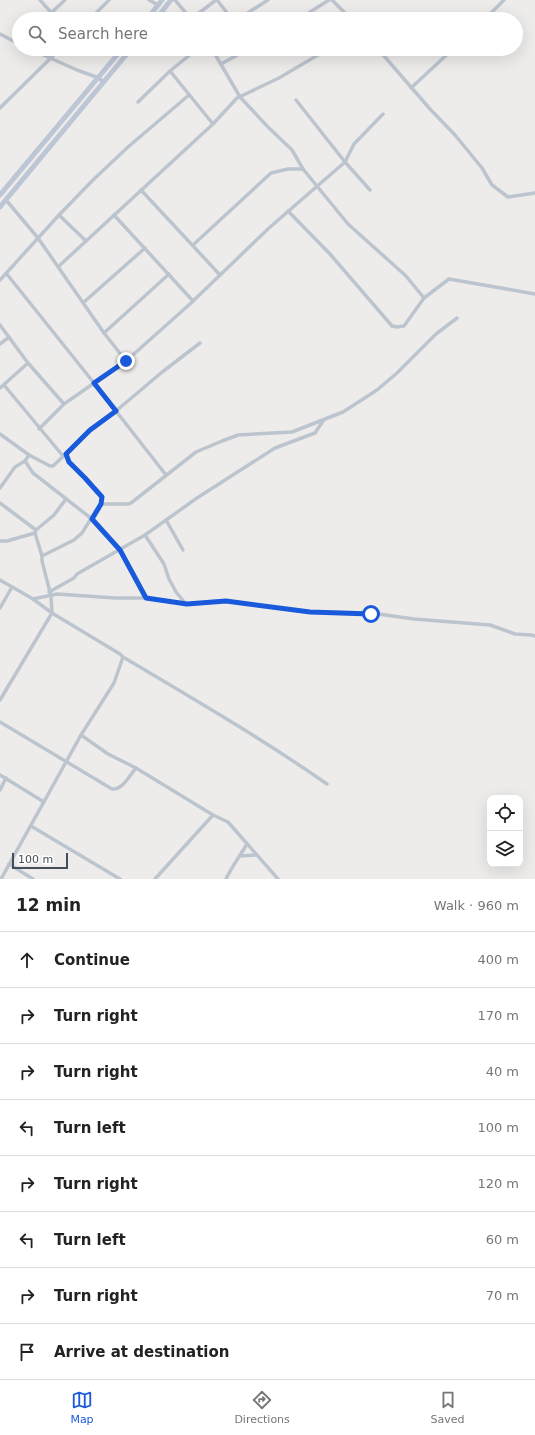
<!DOCTYPE html>
<html lang="en">
<head>
<meta charset="utf-8">
<style>
  body { margin:0; font-family:"DejaVu Sans",sans-serif; background:#f6f6f6; color:#222 }
  .controls { position:absolute; right:12px; bottom:12px; display:grid; overflow:hidden; border-radius:8px; box-shadow:0 4px 16px #0002 }
  .controls button { width:36px; height:36px; display:grid; place-items:center; padding:0; border:0; border-bottom:1px solid #e0e0e0; background:#fff; color:#222; font:20px sans-serif }
  .scale { position:absolute; left:12px; bottom:10px; width:56px; box-sizing:border-box; padding-left:4px; border:2px solid #444d59; border-top:0; font-size:11px; line-height:14px; white-space:nowrap; color:#444d59; -webkit-text-stroke:3px #fff; paint-order:stroke }
  .stop { position:absolute; width:12px; height:12px; margin:-9px; border:3px solid #185adb; border-radius:50%; background:#fff }
  .stop.end { background:#185adb; border-color:#fff; box-shadow:0 1px 4px #0008 }
  .list { margin:0; padding:0; list-style:none }
  h2 { display:flex; justify-content:space-between; align-items:center; height:52px; margin:0; padding:0 16px; font-size:17px }
  h2 small { font-size:13px; font-weight:400; color:#767676 }
  .list li { display:grid; grid-template-columns:26px 1fr auto; gap:12px; align-items:center; box-sizing:border-box; height:56px; padding:0 16px; border-top:1px solid #e0e0e0 }
  .list b { display:block; font-size:15px; white-space:nowrap }
  .list em { font-size:13px; font-style:normal; color:#767676 }
  .icon { flex:none; width:22px; height:22px; fill:none; stroke:currentColor; stroke-width:2; stroke-linecap:round; stroke-linejoin:round }
  .map { position:relative; flex:none; width:535px; height:879px; overflow:hidden }
  .search { position:absolute; background:#fff; box-shadow:0 4px 16px #0002; left:12px; right:12px; top:12px; height:44px; display:flex; align-items:center; gap:10px; box-sizing:border-box; padding:0 14px; border-radius:22px; color:#767676; font-size:15px }
  .sheet { height:500px; background:#fff }
  nav { display:flex; justify-content:space-around; align-items:center; box-sizing:border-box; height:56px; border-top:1px solid #e0e0e0; background:#fff; font-size:11px; color:#767676 }
  nav a { display:grid; justify-items:center; gap:2px }
  nav .on { color:#185adb }
  .map>svg:first-child { display:block }
  .lines { fill:none; stroke-linecap:round; stroke-linejoin:round }
  .street { stroke:#bcc4ce; stroke-width:3.5 }
  .secondary { stroke:#bdc6d5; stroke-width:5 }
  .route { stroke:#185adb; stroke-width:5 }
</style>
</head>
<body>
<div class="map">
<svg width="535" height="879" viewBox="0 0 535 879">
  <rect width="100%" height="100%" fill="#eeeceb"/>
  <g class="lines">
    <g class="street">
      <path d="M40 0 57 19"/>
      <path d="M149 0 158 5"/>
      <path d="M175 0 191 19"/>
      <path d="M217 0 232 19"/>
      <path d="M332 0 351 19"/>
      <path d="M51 13 65 0"/>
      <path d="M90 19 109 0"/>
      <path d="M191 19 216 0"/>
      <path d="M238 19 268 0"/>
      <path d="M299 19 329 0"/>
      <path d="M485 19 504 0"/>
      <path d="M0 34 19 44"/>
      <path d="M30 49 77 70 99 78 103 82"/>
      <path d="M212 49 240 97 268 127 292 150 303 169 348 224 406 276 424 298"/>
      <path d="M378 49 430 109 455 135 482 168 492 185 508 197 535 193"/>
      <path d="M221 64 248 49"/>
      <path d="M170 71 213 124"/>
      <path d="M411 88 453 49"/>
      <path d="M296 100 345 162 370 190"/>
      <path d="M138 102 170 71 197 49"/>
      <path d="M0 108 60 49"/>
      <path d="M141 190 220 275"/>
      <path d="M6 200 38 238 104 333 126 361"/>
      <path d="M288 211 330 254 392 326 397 327 404 326 424 298 449 279 535 294"/>
      <path d="M59 215 86 241"/>
      <path d="M114 215 193 301"/>
      <path d="M193 245 271 173 288 169H303"/>
      <path d="M59 266 213 124 237 98 279 78 328 49"/>
      <path d="M6 273 94 383 166 475"/>
      <path d="M0 280 59 215 94 179 128 147 189 95"/>
      <path d="M84 302 145 248"/>
      <path d="M0 325 28 363 64 404"/>
      <path d="M104 333 169 274"/>
      <path d="M0 344 9 337"/>
      <path d="M4 385 63 456"/>
      <path d="M0 388 28 363"/>
      <path d="M39 429 64 404 126 361 190 304 269 228 345 162 354 144 383 114"/>
      <path d="M0 434 29 455 50 466H53L90 431 116 411 161 373 200 343"/>
      <path d="M25 461 33 473 92 519 120 550 146 598"/>
      <path d="M0 488 15 467 25 461 29 455"/>
      <path d="M0 503 36 530"/>
      <path d="M101 504H128L131 503 196 452 222 441 238 435 292 432 343 412 377 390 397 373 436 334 457 318"/>
      <path d="M166 520 183 550"/>
      <path d="M145 535 164 564 169 579 176 592 186 604"/>
      <path d="M0 541H7L35 533 36 530 54 515 66 499"/>
      <path d="M42 556 74 540 82 533 102 501V497L85 477 69 462 66 454"/>
      <path d="M0 580 33 599 57 594 115 598H146L187 604 226 601 310 612 371 613 414 619 490 625 515 634 531 635 535 636"/>
      <path d="M49 592 74 578 77 574 145 535 197 498 275 448 315 433 323 421"/>
      <path d="M33 599 52 613 120 654 123 657 114 683 81 735 108 754 136 768 213 815 228 822 278 879"/>
      <path d="M0 608 12 587"/>
      <path d="M123 657C192 698 261 738 327 784"/>
      <path d="M0 700 52 613 51 596 42 561V556L35 533"/>
      <path d="M0 722 112 789C123 790 129 776 136 768"/>
      <path d="M0 775 44 802"/>
      <path d="M0 790 6 778"/>
      <path d="M31 826 120 879"/>
      <path d="M240 856 256 855"/>
      <path d="M9 864 33 879"/>
      <path d="M1 879 81 735"/>
      <path d="M155 879 213 815"/>
      <path d="M226 879C232 866 240 856 247 844"/>
    </g>
    <g class="secondary">
      <path d="M147 19 162 0"/>
      <path d="M156 19 171 0"/>
      <path d="M0 195 122 49"/>
      <path d="M0 207 131 49"/>
    </g>
  </g>
  <g class="lines">
    <path class="route" d="M126 361 94 383 116 411 90 430 66 454 69 462 85 478 102 497 101 504 92 519 120 550 146 598 187 604 226 601 310 612 371 614"/>
  </g>
</svg>
<div class="controls">
<button><svg class="icon" aria-label="locate" viewBox="0 0 24 24"><circle cx="12" cy="12" r="6"/><path d="M12 2v4M12 18v4M2 12h4M18 12h4"/></svg></button>
<button><svg class="icon" aria-label="layers" viewBox="0 0 24 24"><path d="M12 4l9 5-9 5-9-5zM3 14l9 5 9-5"/></svg></button>
</div>
<div class="scale">100 m</div>
<div class="stop" style="left:371px;top:614px"></div>
<div class="stop end" style="left:126px;top:361px"></div>
<div class="search"><svg class="icon" aria-label="search" viewBox="0 0 24 24"><circle cx="10" cy="10" r="6"/><path d="M15 15l6 6"/></svg>Search here</div>
</div>
<section class="sheet">
<h2>12 min<small>Walk · 960 m</small></h2>
<ul class="list">
<li><svg class="icon" aria-label="ahead" viewBox="0 0 24 24"><path d="M12 20V5M6 11l6-6 6 6"/></svg><div><b>Continue</b></div><em>400 m</em></li>
<li><svg class="icon" aria-label="right" viewBox="0 0 24 24"><path d="M7 20v-9h11M14 6l5 5-5 5"/></svg><div><b>Turn right</b></div><em>170 m</em></li>
<li><svg class="icon" aria-label="right" viewBox="0 0 24 24"><path d="M7 20v-9h11M14 6l5 5-5 5"/></svg><div><b>Turn right</b></div><em>40 m</em></li>
<li><svg class="icon" aria-label="left" viewBox="0 0 24 24"><path d="M17 20v-9H6M10 6l-5 5 5 5"/></svg><div><b>Turn left</b></div><em>100 m</em></li>
<li><svg class="icon" aria-label="right" viewBox="0 0 24 24"><path d="M7 20v-9h11M14 6l5 5-5 5"/></svg><div><b>Turn right</b></div><em>120 m</em></li>
<li><svg class="icon" aria-label="left" viewBox="0 0 24 24"><path d="M17 20v-9H6M10 6l-5 5 5 5"/></svg><div><b>Turn left</b></div><em>60 m</em></li>
<li><svg class="icon" aria-label="right" viewBox="0 0 24 24"><path d="M7 20v-9h11M14 6l5 5-5 5"/></svg><div><b>Turn right</b></div><em>70 m</em></li>
<li><svg class="icon" aria-label="arrive" viewBox="0 0 24 24"><path d="M6 21V4h12l-3 4 3 4H6"/></svg><div><b>Arrive at destination</b></div></li>
</ul>
</section>
<nav>
<a class="on"><svg class="icon" aria-label="map" viewBox="0 0 24 24"><path d="M3 6l6-2 6 2 6-2v14l-6 2-6-2-6 2zM9 4v14M15 6v14"/></svg>Map</a>
<a><svg class="icon" aria-label="directions" viewBox="0 0 24 24"><path d="M12 3l9 9-9 9-9-9zM9 14v-3h6M13 9l2 2-2 2"/></svg>Directions</a>
<a><svg class="icon" aria-label="saved" viewBox="0 0 24 24"><path d="M7 4h10v16l-5-4-5 4z"/></svg>Saved</a>
</nav>
</body>
</html>
